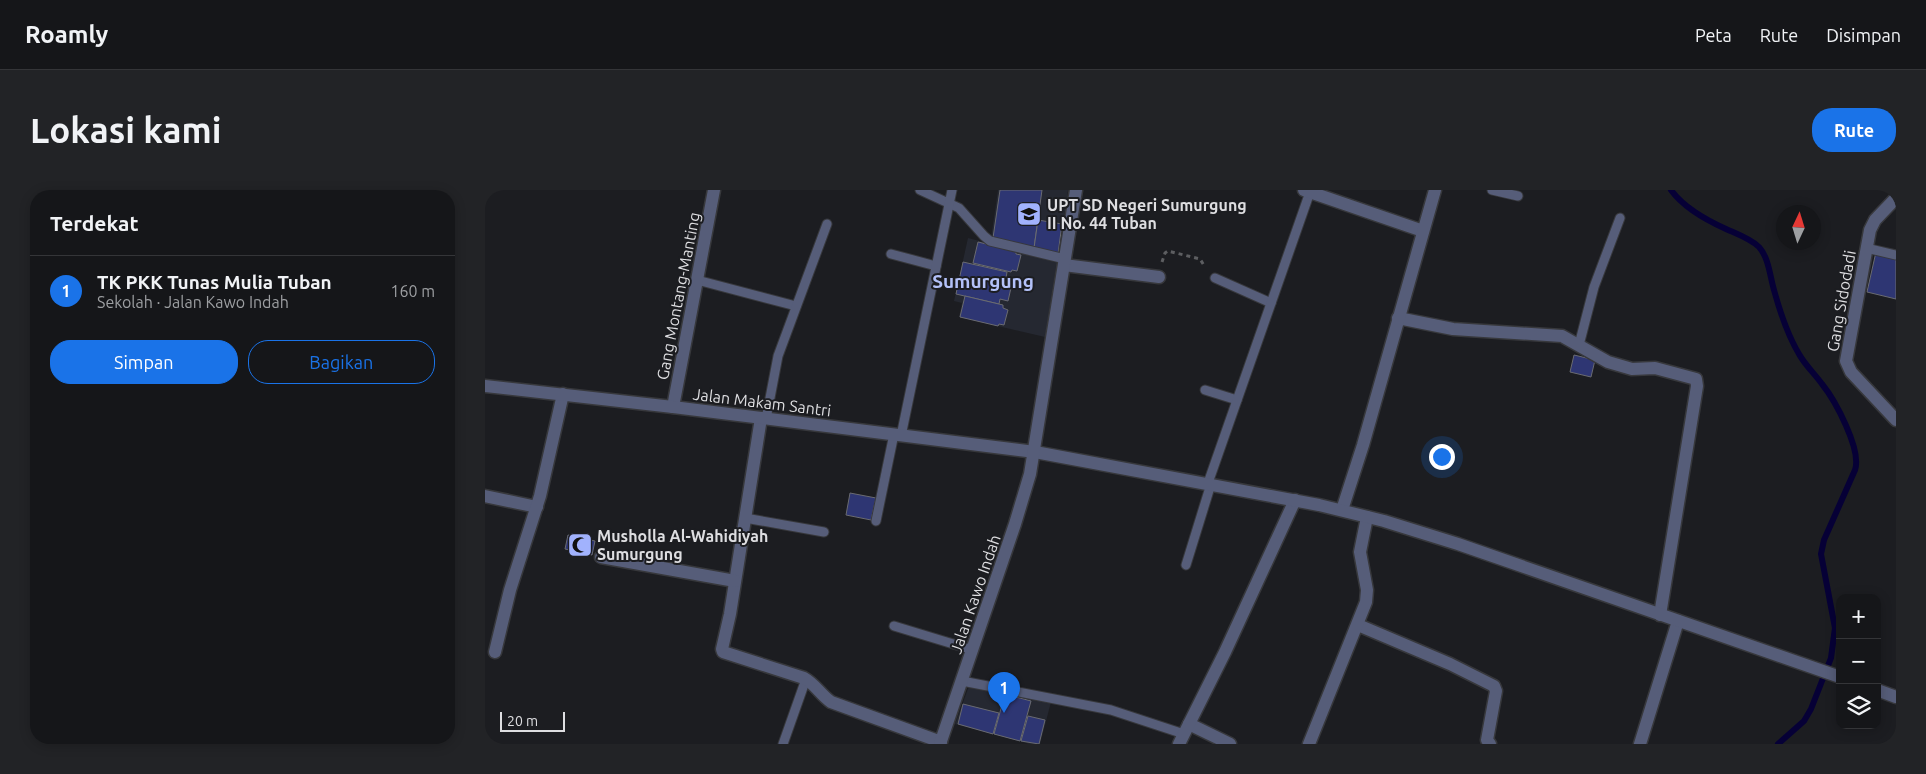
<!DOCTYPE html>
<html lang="id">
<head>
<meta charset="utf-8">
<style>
  body { margin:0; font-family:Ubuntu,sans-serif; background:#222326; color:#f1f3f6 }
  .controls { position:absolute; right:15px; bottom:15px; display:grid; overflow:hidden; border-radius:10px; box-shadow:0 2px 12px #0003 }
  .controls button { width:45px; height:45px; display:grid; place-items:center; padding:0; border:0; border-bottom:1px solid #343538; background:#151619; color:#f1f3f6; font:25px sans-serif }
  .compass { position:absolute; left:1291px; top:15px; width:45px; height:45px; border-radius:50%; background:#151619; box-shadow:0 2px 12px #0003; rotate:4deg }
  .scale { position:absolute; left:15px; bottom:12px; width:65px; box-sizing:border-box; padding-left:5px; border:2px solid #dedee1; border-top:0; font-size:14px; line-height:18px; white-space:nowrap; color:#dedee1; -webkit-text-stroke:4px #1c1d21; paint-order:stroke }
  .you { position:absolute; left:956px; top:266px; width:18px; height:18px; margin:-12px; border:4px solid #fff; border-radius:50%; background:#1a73e8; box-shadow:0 0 0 8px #1a73e833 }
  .badge { display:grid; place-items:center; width:32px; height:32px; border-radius:50%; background:#1a73e8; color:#fff; font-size:16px; font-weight:700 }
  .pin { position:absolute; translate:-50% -41px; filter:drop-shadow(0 1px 2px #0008) }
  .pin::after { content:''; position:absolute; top:26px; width:18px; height:15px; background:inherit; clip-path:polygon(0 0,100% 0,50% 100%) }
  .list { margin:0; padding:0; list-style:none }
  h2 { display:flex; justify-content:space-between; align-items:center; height:65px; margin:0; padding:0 20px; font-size:21px }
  h2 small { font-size:16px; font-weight:400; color:#9d9fa2 }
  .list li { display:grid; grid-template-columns:32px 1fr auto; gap:15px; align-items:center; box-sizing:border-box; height:70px; padding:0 20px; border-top:1px solid #343538 }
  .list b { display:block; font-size:19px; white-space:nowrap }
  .list p { margin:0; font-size:16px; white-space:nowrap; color:#9d9fa2 }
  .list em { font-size:16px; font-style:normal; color:#9d9fa2 }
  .actions { display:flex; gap:10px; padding:15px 20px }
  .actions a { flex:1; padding:11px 0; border:1px solid #1a73e8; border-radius:20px; text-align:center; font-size:18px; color:#1a73e8 }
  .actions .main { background:#1a73e8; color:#fff }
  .icon { flex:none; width:28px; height:28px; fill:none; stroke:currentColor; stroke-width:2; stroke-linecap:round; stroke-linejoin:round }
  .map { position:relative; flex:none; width:1411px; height:554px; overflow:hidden; border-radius:20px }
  header { display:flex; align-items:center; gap:30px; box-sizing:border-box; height:70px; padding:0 25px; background:#151619; border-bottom:1px solid #343538 }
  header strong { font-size:24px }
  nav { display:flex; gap:28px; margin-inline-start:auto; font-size:18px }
  .intro { display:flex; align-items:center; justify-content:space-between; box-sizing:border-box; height:120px; padding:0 30px }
  h1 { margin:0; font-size:35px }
  .button { padding:12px 22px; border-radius:20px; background:#1a73e8; color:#fff; font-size:18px; font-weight:700 }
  main { display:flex; gap:30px; padding:0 30px }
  aside { flex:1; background:#151619; border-radius:20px; box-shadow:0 2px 12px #0003 }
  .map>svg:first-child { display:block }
  .built { fill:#252831 }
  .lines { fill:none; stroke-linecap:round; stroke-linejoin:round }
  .stream { stroke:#060036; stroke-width:6 }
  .building { fill:#2e3673; stroke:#6a6b71 }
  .service-casing { stroke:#37383c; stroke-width:11 }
  .minor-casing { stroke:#37383c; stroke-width:15 }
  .tertiary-casing { stroke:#37383c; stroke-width:15 }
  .path { stroke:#5d5e61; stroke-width:3; stroke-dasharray:4 4; stroke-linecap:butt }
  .service { stroke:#565d79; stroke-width:9 }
  .minor { stroke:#565d79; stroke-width:12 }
  .tertiary { stroke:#565d79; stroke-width:12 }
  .labels { text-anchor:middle; stroke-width:4; stroke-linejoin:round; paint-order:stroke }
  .poi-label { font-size:16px; font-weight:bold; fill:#dedee1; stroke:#1c1d21; text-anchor:start }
  .street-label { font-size:16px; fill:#dedee1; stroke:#1c1d21 }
  .quarter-label { font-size:19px; font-weight:bold; fill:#b3c1f8; stroke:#1c1d21 }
</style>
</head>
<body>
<header>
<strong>Roamly</strong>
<nav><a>Peta</a><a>Rute</a><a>Disimpan</a></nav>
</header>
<div class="intro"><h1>Lokasi kami</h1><a class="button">Rute</a></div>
<main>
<aside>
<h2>Terdekat<small></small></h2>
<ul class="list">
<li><span class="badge">1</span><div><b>TK PKK Tunas Mulia Tuban</b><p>Sekolah · Jalan Kawo Indah</p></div><em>160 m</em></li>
</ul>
<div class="actions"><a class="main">Simpan</a><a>Bagikan</a></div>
</aside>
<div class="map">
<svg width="1411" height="554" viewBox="0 0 1411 554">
  <rect width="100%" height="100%" fill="#1c1d21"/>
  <g class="built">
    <path d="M513 0H583L573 64 506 48Z"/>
    <path d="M483 48 572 71 560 147 474 127 477 113 469 111Z"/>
    <path d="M484 496 566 512 555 554H545L470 534Z"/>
  </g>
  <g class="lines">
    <path class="stream" d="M1186 0C1199 18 1221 30 1241 39 1252 44 1266 49 1274 57 1284 68 1285 87 1289 100 1295 122 1302 144 1314 164 1320 175 1329 183 1337 194 1350 210 1377 260 1370 280L1339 350 1336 364 1350 438 1346 468 1326 519 1319 531 1293 554"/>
  </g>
  <g class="building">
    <path d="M515 0H557L549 58 508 48Z"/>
    <path d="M553 30 577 34 573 64 549 58Z"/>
    <path d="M493 52 531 61V64L536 65 532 81 527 80 526 82 488 73Z"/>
    <path d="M1391 62 1411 66V109L1382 102Z"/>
    <path d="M478 72 522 82 521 88 528 89 523 111 515 109 514 114 471 104Z"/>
    <path d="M480 106 518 115V118L523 120 519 135 514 134 513 136 475 127Z"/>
    <path d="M1089 165 1110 170 1106 187 1085 182Z"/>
    <path d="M365 303 391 308 386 330 361 325Z"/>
    <path d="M83 345 110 351 107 365 80 359Z"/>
    <path d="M520 504 546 511 535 551 509 544Z"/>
    <path d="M478 514 514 523 508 544 473 534Z"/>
    <path d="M543 526 560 530 554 554 536 551Z"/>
  </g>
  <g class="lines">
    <defs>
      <g id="service">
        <path d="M435 0 474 18 499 46 505 51 580 69"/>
        <path d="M1007 0 1033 6"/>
        <path d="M1381 58 1411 65"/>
        <path d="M406 64 451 76"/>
        <path d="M730 88 786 113"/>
        <path d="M212 90 311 116"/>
        <path d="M1094 155 1109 97 1135 28"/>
        <path d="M720 200 752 210"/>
        <path d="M281 229 293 166 342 34"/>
        <path d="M416 246 467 0"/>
        <path d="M723 293 825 2"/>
        <path d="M260 328 339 342"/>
        <path d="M391 331 409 244"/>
        <path d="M701 375 726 294"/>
        <path d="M409 436 488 460"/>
        <path d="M477 491 626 520 699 544"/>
        <path d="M298 554 321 489"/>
      </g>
      <g id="minor">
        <path d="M819 0 938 41"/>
        <path d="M1411 8 1390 30 1385 40 1361 171 1366 182 1411 230"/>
        <path d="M579 75 674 87"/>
        <path d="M913 128 968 139 1077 146 1123 172 1147 179 1170 178 1211 189 1212 196 1175 425"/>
        <path d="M188 217 229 0"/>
        <path d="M276 228 245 424 237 459 238 462 319 488C330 494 336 505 346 512L456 552"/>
        <path d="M0 306 52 317"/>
        <path d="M857 320 878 255 950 0"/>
        <path d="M116 367 250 391"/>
        <path d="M873 435 965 474 1009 496 1011 501 1002 550 1005 554"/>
        <path d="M10 462 25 400 55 306 78 204"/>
        <path d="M704 534 745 554"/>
        <path d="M694 554 740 462 810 310"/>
        <path d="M824 554 881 412 882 400 875 362 882 327"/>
        <path d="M1155 554 1193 431"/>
      </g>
      <g id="tertiary">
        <path d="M0 196 188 217 550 262 834 315 899 331 973 354 1355 487"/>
        <path d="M1392 500 1411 507"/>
        <path d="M455 554 530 334 545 284 591 0"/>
      </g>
    </defs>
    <use href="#service" class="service-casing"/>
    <use href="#minor" class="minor-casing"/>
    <use href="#tertiary" class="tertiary-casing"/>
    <path class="path" d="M677 72 680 63 683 61 715 69 720 77"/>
    <use href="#service" class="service"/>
    <use href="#minor" class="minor"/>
    <use href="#tertiary" class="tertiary"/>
  </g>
  <defs>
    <symbol id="school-square" viewBox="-11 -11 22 22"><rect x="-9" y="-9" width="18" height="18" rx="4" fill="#a1b2fd" stroke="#1c1d21"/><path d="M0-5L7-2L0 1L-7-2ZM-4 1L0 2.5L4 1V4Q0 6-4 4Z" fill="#111"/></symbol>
    <symbol id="mosque-square" viewBox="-11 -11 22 22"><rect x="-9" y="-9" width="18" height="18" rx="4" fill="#a1b2fd" stroke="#1c1d21"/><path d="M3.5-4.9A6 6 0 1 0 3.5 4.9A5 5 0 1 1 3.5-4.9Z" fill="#111"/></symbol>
  </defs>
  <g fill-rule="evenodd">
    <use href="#school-square" x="530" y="10" width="28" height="28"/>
    <use href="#mosque-square" x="81" y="341" width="28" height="28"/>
  </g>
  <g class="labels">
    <g class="poi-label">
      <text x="562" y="21">UPT SD Negeri Sumurgung<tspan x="562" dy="18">II No. 44 Tuban</tspan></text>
      <text x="112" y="352">Musholla Al-Wahidiyah<tspan x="112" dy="18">Sumurgung</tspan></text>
    </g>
    <g class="street-label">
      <text transform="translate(193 106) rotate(-79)" y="6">Gang Montang-Manting</text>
      <text transform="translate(1356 111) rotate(-80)" y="6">Gang Sidodadi</text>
      <text transform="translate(277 212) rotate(7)" y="6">Jalan Makam Santri</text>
      <text transform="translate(490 404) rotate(-71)" y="6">Jalan Kawo Indah</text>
    </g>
    <g class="quarter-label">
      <text x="498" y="98">Sumurgung</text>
    </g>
  </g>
</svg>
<div class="controls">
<button>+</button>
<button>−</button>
<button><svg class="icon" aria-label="layers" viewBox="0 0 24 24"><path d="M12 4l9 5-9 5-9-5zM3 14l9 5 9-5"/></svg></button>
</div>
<svg class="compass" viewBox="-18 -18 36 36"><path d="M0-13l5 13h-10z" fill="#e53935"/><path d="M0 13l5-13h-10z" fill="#9d9fa2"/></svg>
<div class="scale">20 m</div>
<div class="you"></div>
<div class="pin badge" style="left:519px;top:523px">1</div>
</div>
</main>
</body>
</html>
